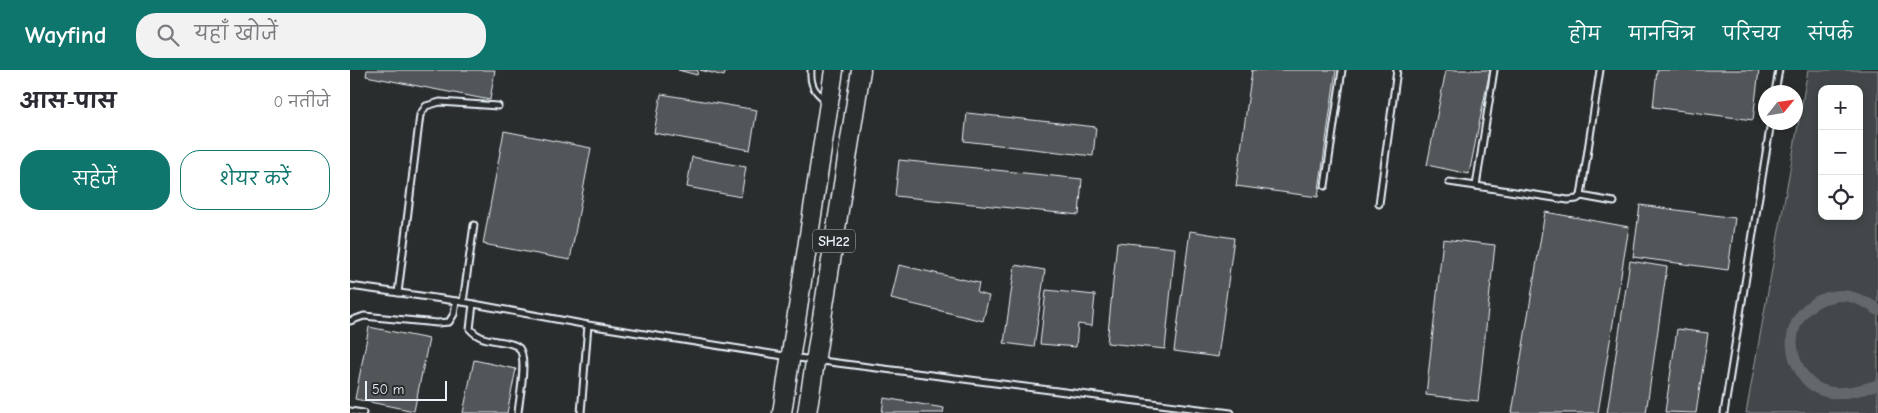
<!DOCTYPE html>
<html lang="hi">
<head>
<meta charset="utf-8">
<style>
  body { margin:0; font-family:"Comic Neue","Playpen Sans Deva",sans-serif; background:#f2f2f3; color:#2b2b33 }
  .controls { position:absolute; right:15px; top:15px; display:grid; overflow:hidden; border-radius:10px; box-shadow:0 2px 8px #0003 }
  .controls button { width:45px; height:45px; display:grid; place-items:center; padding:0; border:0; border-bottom:1px solid #e1e1e2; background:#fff; color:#2b2b33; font:25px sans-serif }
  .compass { position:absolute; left:1408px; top:15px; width:45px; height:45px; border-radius:50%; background:#fff; box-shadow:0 2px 8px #0003; rotate:60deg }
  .scale { position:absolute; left:15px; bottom:12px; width:82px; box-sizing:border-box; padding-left:5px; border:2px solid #e8f1f8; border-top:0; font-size:14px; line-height:18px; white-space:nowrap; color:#e8f1f8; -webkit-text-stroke:4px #2a2d2e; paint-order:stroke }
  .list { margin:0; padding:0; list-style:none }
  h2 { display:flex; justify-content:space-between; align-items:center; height:65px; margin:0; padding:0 20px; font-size:21px }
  h2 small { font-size:16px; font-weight:400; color:#7c7c81 }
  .actions { display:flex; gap:10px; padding:15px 20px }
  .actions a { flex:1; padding:11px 0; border:1px solid #0f766e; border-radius:20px; text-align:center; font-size:18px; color:#0f766e }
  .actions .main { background:#0f766e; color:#fff }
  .icon { flex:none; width:28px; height:28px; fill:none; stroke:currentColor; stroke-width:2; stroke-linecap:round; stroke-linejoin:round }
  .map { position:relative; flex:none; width:1528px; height:343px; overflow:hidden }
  header { display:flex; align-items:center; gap:30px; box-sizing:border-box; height:70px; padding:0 25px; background:#0f766e; color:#fff }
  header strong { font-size:24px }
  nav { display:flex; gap:28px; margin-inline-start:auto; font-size:18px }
  .search { width:350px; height:45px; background:#f2f2f3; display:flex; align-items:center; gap:12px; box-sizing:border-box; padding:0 18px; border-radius:20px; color:#7c7c81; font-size:19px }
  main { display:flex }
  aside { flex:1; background:#fff }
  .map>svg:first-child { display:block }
  .green { fill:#424648; stroke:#959ca0; fill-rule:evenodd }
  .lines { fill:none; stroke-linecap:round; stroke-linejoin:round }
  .canal { stroke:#63686b; stroke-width:11 }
  .building { fill:#535759; stroke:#e8f1f8 }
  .service-casing { stroke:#e8f1f8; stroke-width:9 }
  .trunk-casing { stroke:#e8f1f8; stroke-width:21 }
  .service { stroke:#2a2d2e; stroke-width:5 }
  .trunk { stroke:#2a2d2e; stroke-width:18 }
  .labels { text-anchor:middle; stroke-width:5; stroke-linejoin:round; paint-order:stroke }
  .shield { fill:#2a2d2e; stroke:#afb6bb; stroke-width:1 }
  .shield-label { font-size:14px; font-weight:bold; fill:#e8f1f8 }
</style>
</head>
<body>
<header>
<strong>Wayfind</strong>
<div class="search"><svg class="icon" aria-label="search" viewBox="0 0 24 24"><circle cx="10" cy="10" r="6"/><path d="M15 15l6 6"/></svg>यहाँ खोजें</div>
<nav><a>होम</a><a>मानचित्र</a><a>परिचय</a><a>संपर्क</a></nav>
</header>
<main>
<aside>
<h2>आस-पास<small>0 नतीजे</small></h2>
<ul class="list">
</ul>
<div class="actions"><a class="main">सहेजें</a><a>शेयर करें</a></div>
</aside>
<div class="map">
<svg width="1528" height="343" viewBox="0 0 1528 343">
  <rect width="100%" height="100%" fill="#2a2d2e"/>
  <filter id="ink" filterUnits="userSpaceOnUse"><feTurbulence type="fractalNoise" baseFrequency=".02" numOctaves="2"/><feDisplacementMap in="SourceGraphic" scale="10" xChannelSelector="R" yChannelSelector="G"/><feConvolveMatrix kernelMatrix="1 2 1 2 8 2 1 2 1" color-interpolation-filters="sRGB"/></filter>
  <g filter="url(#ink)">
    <path class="green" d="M1458 0H1528V343H1396ZM1472 19H1509V146H1472Z"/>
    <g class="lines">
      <path class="canal" d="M1528 240C1517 232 1499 223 1485 226 1448 231 1431 268 1450 300 1456 311 1466 320 1479 322 1494 325 1514 319 1528 315"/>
    </g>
    <g class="building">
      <path d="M17 0H145L140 30 16 6Z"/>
      <path d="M328 0H348L347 5Z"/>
      <path d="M350 0H376L374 6Z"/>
      <path d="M902 0H986L968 127 886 116Z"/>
      <path d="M1096 0H1140L1119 104 1077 95Z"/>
      <path d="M1307 0H1409L1403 50 1303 37Z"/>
      <path d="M311 24 407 40 400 80 304 63Z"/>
      <path d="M617 43 746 57 743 86 614 71Z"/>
      <path d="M154 61 241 78 220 190 133 174Z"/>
      <path d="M342 87 396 97 391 127 337 117Z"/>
      <path d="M549 90 732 109 729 145 545 126Z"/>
      <path d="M1290 135 1385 148 1378 200 1283 187Z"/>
      <path d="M1195 142 1279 157 1248 343H1162Z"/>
      <path d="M840 161 884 168 868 287 824 281Z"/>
      <path d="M1093 169 1145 175 1128 331 1076 325Z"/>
      <path d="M767 172 825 178 815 279 757 273Z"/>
      <path d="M1280 191 1317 197 1296 343H1257Z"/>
      <path d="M549 195 629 213 627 223 639 226 633 251 541 229Z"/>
      <path d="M665 195 695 200 684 277 654 273Z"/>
      <path d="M696 220 745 225 742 256 728 254 726 277 690 274Z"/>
      <path d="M19 257 79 269 64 341 5 329Z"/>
      <path d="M1327 259 1358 263 1346 343 1315 342Z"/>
      <path d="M124 290 166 299 157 343H113Z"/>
      <path d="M534 328 594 338 593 343H532Z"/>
    </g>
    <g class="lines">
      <defs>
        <g id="service">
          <path d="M461 0C460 14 464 22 476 30"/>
          <path d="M1144 0 1126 116 1218 130 1227 129 1231 126 1250 0"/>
          <path d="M1425 22 1429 0"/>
          <path d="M1099 112 1126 116"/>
          <path d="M975 116 992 0"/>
          <path d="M1231 126 1264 132"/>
          <path d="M1029 134 1047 0"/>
          <path d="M0 216 113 232 238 255 440 287 881 343"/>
          <path d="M48 223 70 45 76 36 90 32 148 36"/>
          <path d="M113 232 124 155"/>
          <path d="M123 234 120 259C128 268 136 269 147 271 154 272 164 273 169 278 178 288 169 330 168 343"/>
          <path d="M0 251 14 246 87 253 99 252 104 244 106 231"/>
          <path d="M0 341 13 343"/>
          <path d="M231 343 238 255"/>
          <path d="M1374 343 1421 52"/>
        </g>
        <g id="trunk">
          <path d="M432 343 484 0"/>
          <path d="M457 343 511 0"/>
        </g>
      </defs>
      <use href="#service" class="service-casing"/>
      <use href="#trunk" class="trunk-casing"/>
      <use href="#service" class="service"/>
      <use href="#trunk" class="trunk"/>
    </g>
  </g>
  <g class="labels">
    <rect class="shield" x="463" y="159.5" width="42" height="23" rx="4"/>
    <g class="shield-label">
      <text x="484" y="176">SH22</text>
    </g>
  </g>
</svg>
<div class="controls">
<button>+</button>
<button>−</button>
<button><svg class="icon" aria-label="locate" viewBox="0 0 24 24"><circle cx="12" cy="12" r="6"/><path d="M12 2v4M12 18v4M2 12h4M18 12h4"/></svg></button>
</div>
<svg class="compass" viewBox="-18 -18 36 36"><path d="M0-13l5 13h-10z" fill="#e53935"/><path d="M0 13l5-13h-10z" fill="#7c7c81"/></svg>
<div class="scale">50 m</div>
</div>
</main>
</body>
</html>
